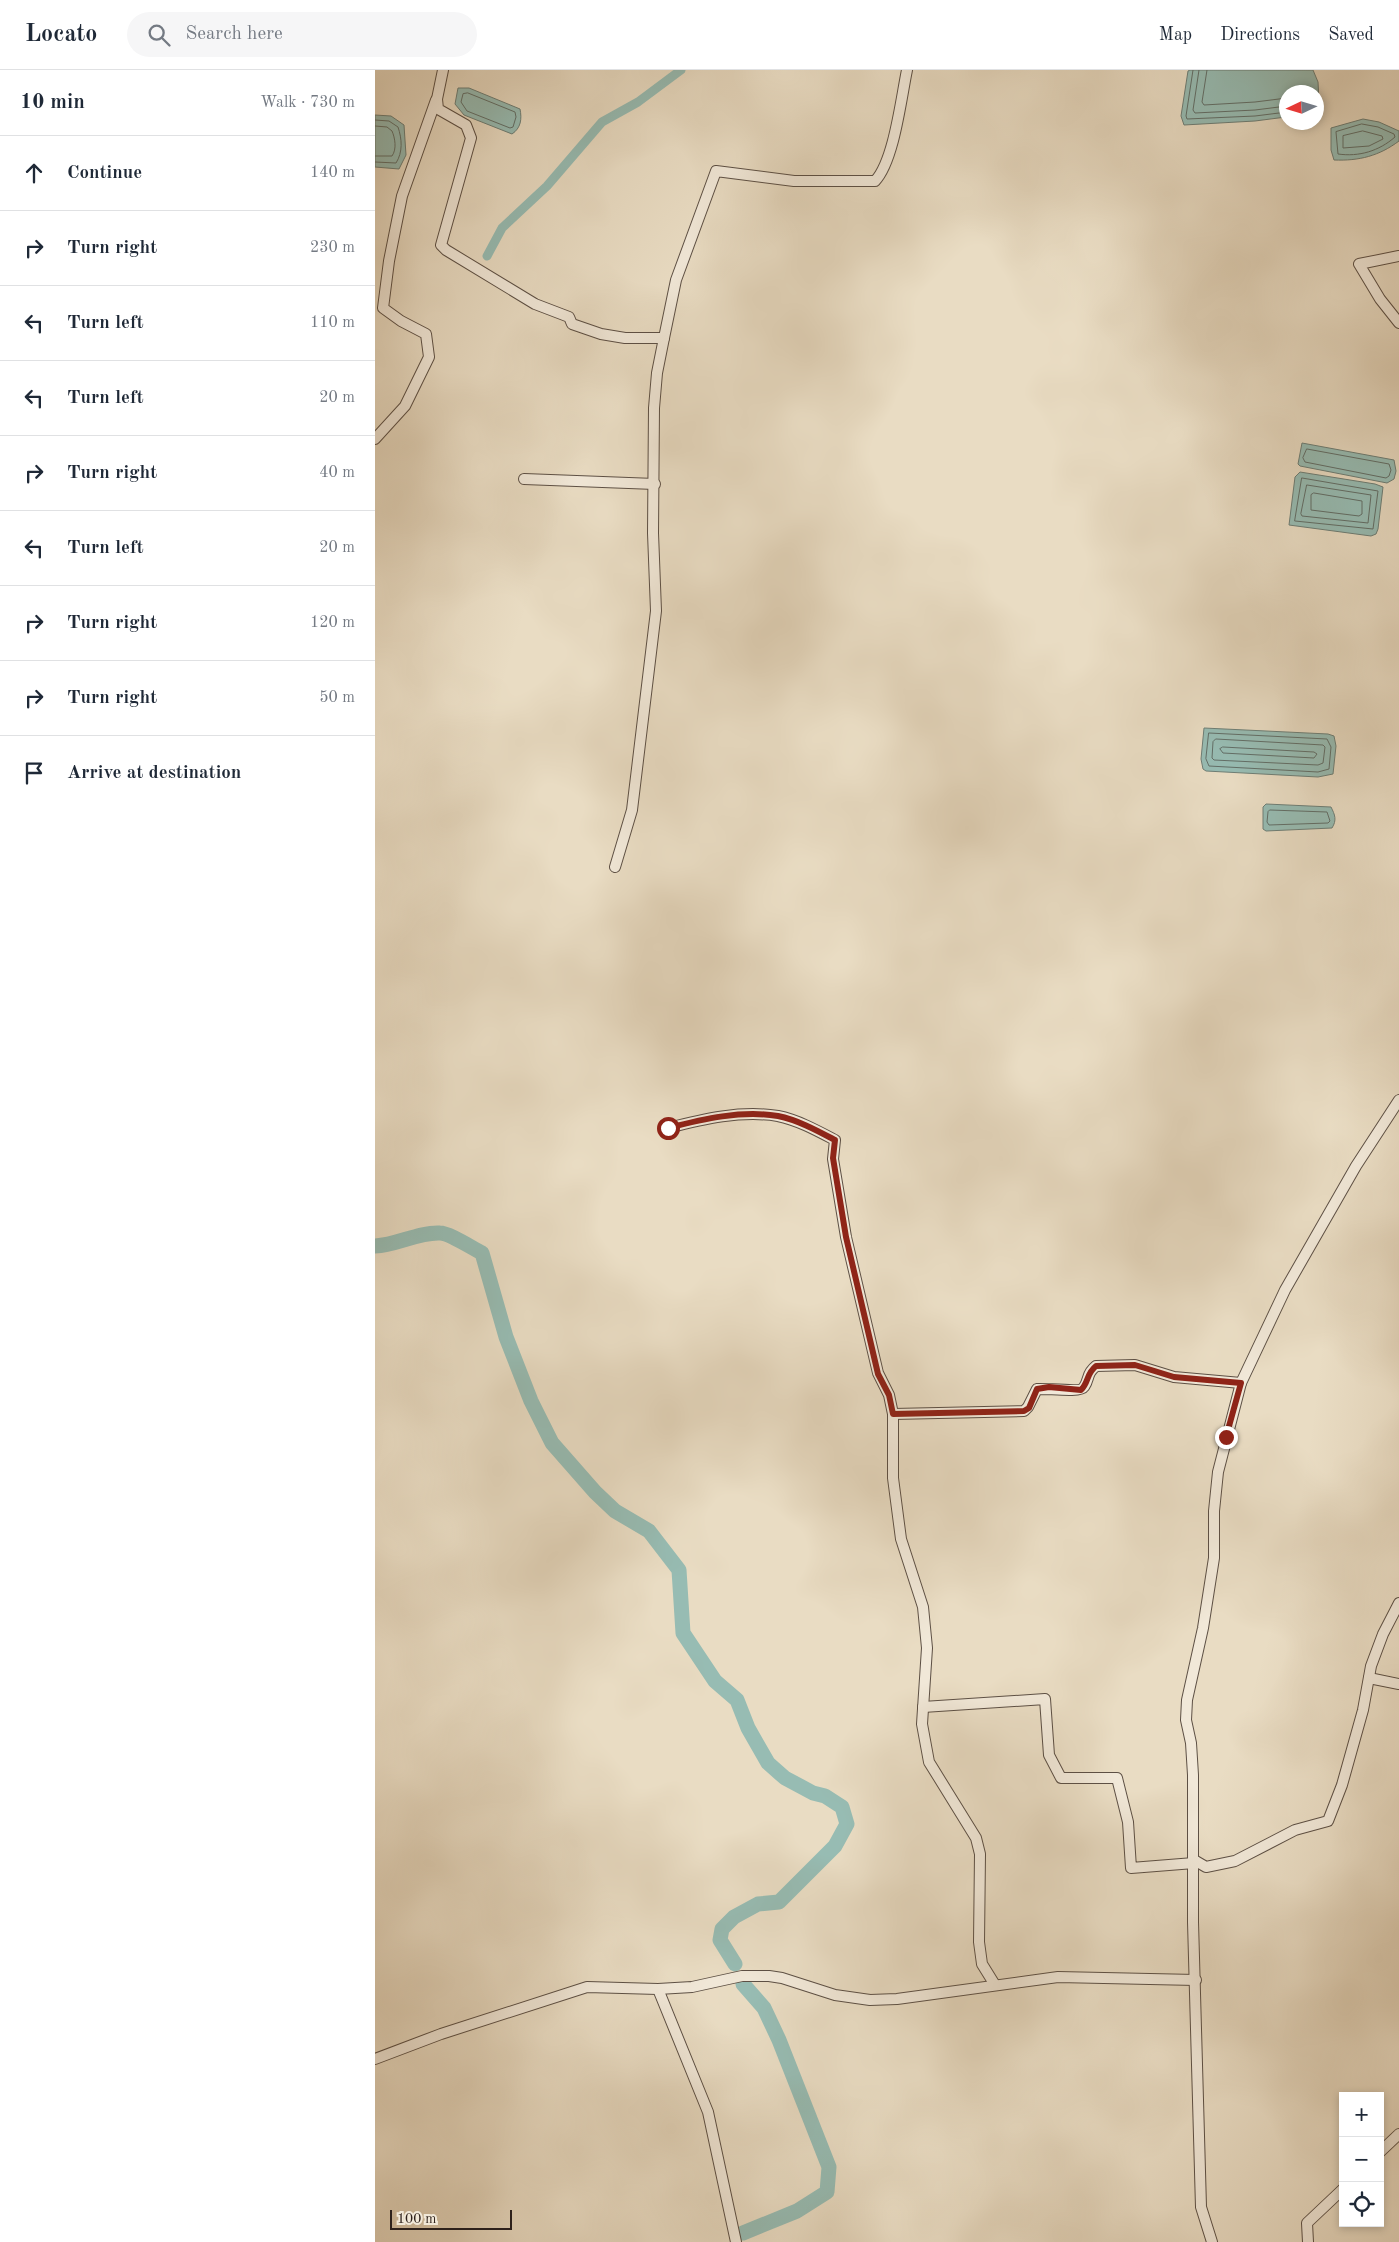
<!DOCTYPE html>
<html lang="en">
<head>
<meta charset="utf-8">
<style>
  body { margin:0; font-family:"Old Standard TT",serif; background:#f6f6f7; color:#1f2937 }
  .controls { position:absolute; right:15px; bottom:15px; display:grid; overflow:hidden; border-radius:0px; box-shadow:0 2px 8px #0003 }
  .controls button { width:45px; height:45px; display:grid; place-items:center; padding:0; border:0; border-bottom:1px solid #e0e1e3; background:#fff; color:#1f2937; font:25px sans-serif }
  .compass { position:absolute; left:904px; top:15px; width:45px; height:45px; border-radius:50%; background:#fff; box-shadow:0 2px 8px #0003; rotate:266deg }
  .scale { position:absolute; left:15px; bottom:12px; width:122px; box-sizing:border-box; padding-left:5px; border:2px solid #2e211b; border-top:0; font-size:14px; line-height:18px; white-space:nowrap; color:#2e211b; -webkit-text-stroke:4px #f1e8d8; paint-order:stroke }
  .stop { position:absolute; width:15px; height:15px; margin:-11px; border:4px solid #8f2418; border-radius:50%; background:#fff }
  .stop.end { background:#8f2418; border-color:#fff; box-shadow:0 1px 5px #0008 }
  .list { margin:0; padding:0; list-style:none }
  h2 { display:flex; justify-content:space-between; align-items:center; height:65px; margin:0; padding:0 20px; font-size:21px }
  h2 small { font-size:16px; font-weight:400; color:#747a83 }
  .list li { display:grid; grid-template-columns:32px 1fr auto; gap:15px; align-items:center; box-sizing:border-box; height:75px; padding:0 20px; border-top:1px solid #e0e1e3 }
  .list b { display:block; font-size:19px; white-space:nowrap }
  .list em { font-size:16px; font-style:normal; color:#747a83 }
  .icon { flex:none; width:28px; height:28px; fill:none; stroke:currentColor; stroke-width:2; stroke-linecap:round; stroke-linejoin:round }
  .map { position:relative; flex:none; width:1024px; height:2172px; overflow:hidden }
  header { display:flex; align-items:center; gap:30px; box-sizing:border-box; height:70px; padding:0 25px; background:#fff; border-bottom:1px solid #e0e1e3 }
  header strong { font-size:24px }
  nav { display:flex; gap:28px; margin-inline-start:auto; font-size:18px }
  .search { width:350px; height:45px; background:#f6f6f7; display:flex; align-items:center; gap:12px; box-sizing:border-box; padding:0 18px; border-radius:28px; color:#747a83; font-size:19px }
  main { display:flex }
  aside { flex:1; background:#fff }
  .map>svg:first-child { display:block }
  .water { fill:#97bcb3; stroke:#6d7e76 }
  .lines { fill:none; stroke-linecap:round; stroke-linejoin:round }
  .shore { stroke:#626e67; stroke-width:1 }
  .canal { stroke:#97bcb3; stroke-width:9 }
  .river { stroke:#97bcb3; stroke-width:15 }
  .minor-casing { stroke:#5d5045; stroke-width:12 }
  .minor { stroke:#f1e8d8; stroke-width:10 }
  .route { stroke:#8f2418; stroke-width:6 }
</style>
</head>
<body>
<header>
<strong>Locato</strong>
<div class="search"><svg class="icon" aria-label="search" viewBox="0 0 24 24"><circle cx="10" cy="10" r="6"/><path d="M15 15l6 6"/></svg>Search here</div>
<nav><a>Map</a><a>Directions</a><a>Saved</a></nav>
</header>
<main>
<aside>
<h2>10 min<small>Walk · 730 m</small></h2>
<ul class="list">
<li><svg class="icon" aria-label="ahead" viewBox="0 0 24 24"><path d="M12 20V5M6 11l6-6 6 6"/></svg><div><b>Continue</b></div><em>140 m</em></li>
<li><svg class="icon" aria-label="right" viewBox="0 0 24 24"><path d="M7 20v-9h11M14 6l5 5-5 5"/></svg><div><b>Turn right</b></div><em>230 m</em></li>
<li><svg class="icon" aria-label="left" viewBox="0 0 24 24"><path d="M17 20v-9H6M10 6l-5 5 5 5"/></svg><div><b>Turn left</b></div><em>110 m</em></li>
<li><svg class="icon" aria-label="left" viewBox="0 0 24 24"><path d="M17 20v-9H6M10 6l-5 5 5 5"/></svg><div><b>Turn left</b></div><em>20 m</em></li>
<li><svg class="icon" aria-label="right" viewBox="0 0 24 24"><path d="M7 20v-9h11M14 6l5 5-5 5"/></svg><div><b>Turn right</b></div><em>40 m</em></li>
<li><svg class="icon" aria-label="left" viewBox="0 0 24 24"><path d="M17 20v-9H6M10 6l-5 5 5 5"/></svg><div><b>Turn left</b></div><em>20 m</em></li>
<li><svg class="icon" aria-label="right" viewBox="0 0 24 24"><path d="M7 20v-9h11M14 6l5 5-5 5"/></svg><div><b>Turn right</b></div><em>120 m</em></li>
<li><svg class="icon" aria-label="right" viewBox="0 0 24 24"><path d="M7 20v-9h11M14 6l5 5-5 5"/></svg><div><b>Turn right</b></div><em>50 m</em></li>
<li><svg class="icon" aria-label="arrive" viewBox="0 0 24 24"><path d="M6 21V4h12l-3 4 3 4H6"/></svg><div><b>Arrive at destination</b></div></li>
</ul>
</aside>
<div class="map">
<svg width="1024" height="2172" viewBox="0 0 1024 2172">
  <rect width="100%" height="100%" fill="#e9dcc3"/>
  <filter id="stains"><feTurbulence type="fractalNoise" baseFrequency=".004" numOctaves="4"/><feColorMatrix values="0 0 0 0 .2 0 0 0 0 .09 0 0 0 0 .02 0 0 0 .5 -.17"/></filter>
  <radialGradient id="worn" r=".72"><stop offset=".6" stop-color="#630" stop-opacity="0"/><stop offset="1" stop-color="#630" stop-opacity=".3"/></radialGradient>
  <g class="water">
    <path d="M815 0H938L943 12 944 31 942 34V22H912L911 47 880 51 809 55 806 46 813 1Z"/>
    <path d="M83 18H94L145 39C147 49 146 58 137 64L89 45 80 34Z"/>
    <path d="M0 45 16 46 29 55 31 85 24 99 0 97Z"/>
    <path d="M988 49 1004 52 1024 61V71C1004 86 984 91 959 90L956 80V58Z"/>
    <path d="M927 373 1019 390 1021 401 1019 409 1012 413 925 396 923 394Z"/>
    <path d="M925 402 1000 414 1008 417 1003 459 1001 464 996 466 914 455 920 407Z"/>
    <path d="M829 658 953 664 959 666 961 676 958 704 943 707 831 701 828 699 826 689Z"/>
    <path d="M891 734 956 737C960 745 962 750 957 758L891 761 888 759V737Z"/>
  </g>
  <g class="lines">
    <g class="shore">
      <path d="M818 0 811 46 812 49 880 46 912 42"/>
      <path d="M824 0 818 40 820 43 880 40 912 36"/>
      <path d="M832 0 827 32 829 35 880 32 912 28"/>
      <path d="M93 23 140 42 141 47 138 57 135 58 92 41 86 32 88 24Z"/>
      <path d="M0 50 14 51 23 57C27 69 28 82 21 93L0 92"/>
      <path d="M987 54 1003 57 1019 64 1020 67C1004 81 984 87 963 84L961 62Z"/>
      <path d="M0 56 12 57 17 61C20 68 22 79 17 86H0"/>
      <path d="M988 61 1007 66 1008 69 994 76 968 78V66Z"/>
      <path d="M932 379 1014 394 1016 400 1014 406 1011 408 930 392 928 388Z"/>
      <path d="M927 408 1003 421 998 459 920 451Z"/>
      <path d="M932 415 996 425 993 453 927 446 926 444Z"/>
      <path d="M939 423 987 431V444L984 446 936 440V425Z"/>
      <path d="M834 663 952 669 956 677 954 699 943 702 834 696 831 689Z"/>
      <path d="M841 669 948 675 950 677 948 693 943 695 839 690 837 688 838 672Z"/>
      <path d="M848 677 939 682 942 684 939 688 848 683 845 679Z"/>
      <path d="M895 740 952 742 955 751 953 753 894 755 892 752 893 742Z"/>
    </g>
    <path class="canal" d="M112 186 127 158 172 116 227 52 263 32 306 0"/>
    <g class="river">
      <path d="M0 1176C22 1175 43 1162 65 1163 74 1163 97 1178 107 1183L131 1267 156 1331 177 1373 220 1422 240 1441 274 1461 304 1500 308 1563 340 1611 362 1630 373 1658 393 1693 410 1708 438 1723 450 1726 467 1737 472 1754 460 1776 404 1832 383 1834 359 1847 347 1859 345 1870 360 1894"/>
      <path d="M368 1914 389 1938 404 1970 454 2097 452 2122 422 2141 368 2163"/>
    </g>
    <defs>
      <g id="minor">
        <path d="M68 0 62 29 63 39 91 55 96 68 66 175 71 180 160 234 194 247 197 254 226 264 250 268H289L282 303 279 338 278 463 281 541 257 740 240 797"/>
        <path d="M1024 186 984 194 1005 229 1024 253"/>
        <path d="M283 268H289L301 210 341 101 419 111H500C519 91 526 29 532 0"/>
        <path d="M0 369 30 336 54 287 51 264 26 251 8 238 14 191 27 126 61 30"/>
        <path d="M149 409 280 414"/>
        <path d="M293 1058C328 1049 366 1040 403 1046 423 1050 443 1061 460 1070L458 1089 471 1167 503 1303 514 1325 518 1344V1408L526 1469 548 1537 552 1578 547 1654 554 1692 601 1768 605 1784 604 1872 607 1894 620 1915"/>
        <path d="M518 1344 649 1341 653 1337 662 1319C671 1318 705 1323 709 1317 715 1308 711 1304 721 1296L760 1295 799 1307 866 1313"/>
        <path d="M994 1608 1024 1614"/>
        <path d="M548 1637 670 1629 674 1685 686 1708H742L753 1752 756 1798 819 1793"/>
        <path d="M819 1790 831 1797 860 1791 920 1760 953 1751 967 1715 988 1640 996 1596 1008 1564 1024 1533"/>
        <path d="M283 1919 333 2042 361 2172"/>
        <path d="M0 1989 66 1964 212 1917 283 1919 317 1917 367 1906H394L407 1908 460 1925 495 1930 522 1929 683 1907 821 1910"/>
        <path d="M1005 2082 1024 2064"/>
        <path d="M837 2172 826 2137 818 1852V1705L816 1673 811 1650 812 1630 828 1558 839 1488V1441L843 1402 866 1313 910 1220 981 1096 1024 1030"/>
        <path d="M933 2172 932 2153 968 2119"/>
      </g>
    </defs>
    <use href="#minor" class="minor-casing"/>
    <use href="#minor" class="minor"/>
  </g>
  <g class="lines">
    <path class="route" d="M293 1058C328 1049 366 1040 403 1046 423 1050 443 1061 460 1070L458 1088 471 1167 503 1304 514 1325 518 1344 649 1341 654 1338 662 1319 674 1317 706 1320C714 1312 711 1304 721 1296L760 1295 799 1307 866 1313 851 1367"/>
  </g>
  <rect width="100%" height="100%" filter="url(#stains)"/>
  <rect width="100%" height="100%" fill="url(#worn)"/>
</svg>
<div class="controls">
<button>+</button>
<button>−</button>
<button><svg class="icon" aria-label="locate" viewBox="0 0 24 24"><circle cx="12" cy="12" r="6"/><path d="M12 2v4M12 18v4M2 12h4M18 12h4"/></svg></button>
</div>
<svg class="compass" viewBox="-18 -18 36 36"><path d="M0-13l5 13h-10z" fill="#e53935"/><path d="M0 13l5-13h-10z" fill="#747a83"/></svg>
<div class="scale">100 m</div>
<div class="stop" style="left:293px;top:1058px"></div>
<div class="stop end" style="left:851px;top:1367px"></div>
</div>
</main>
</body>
</html>
